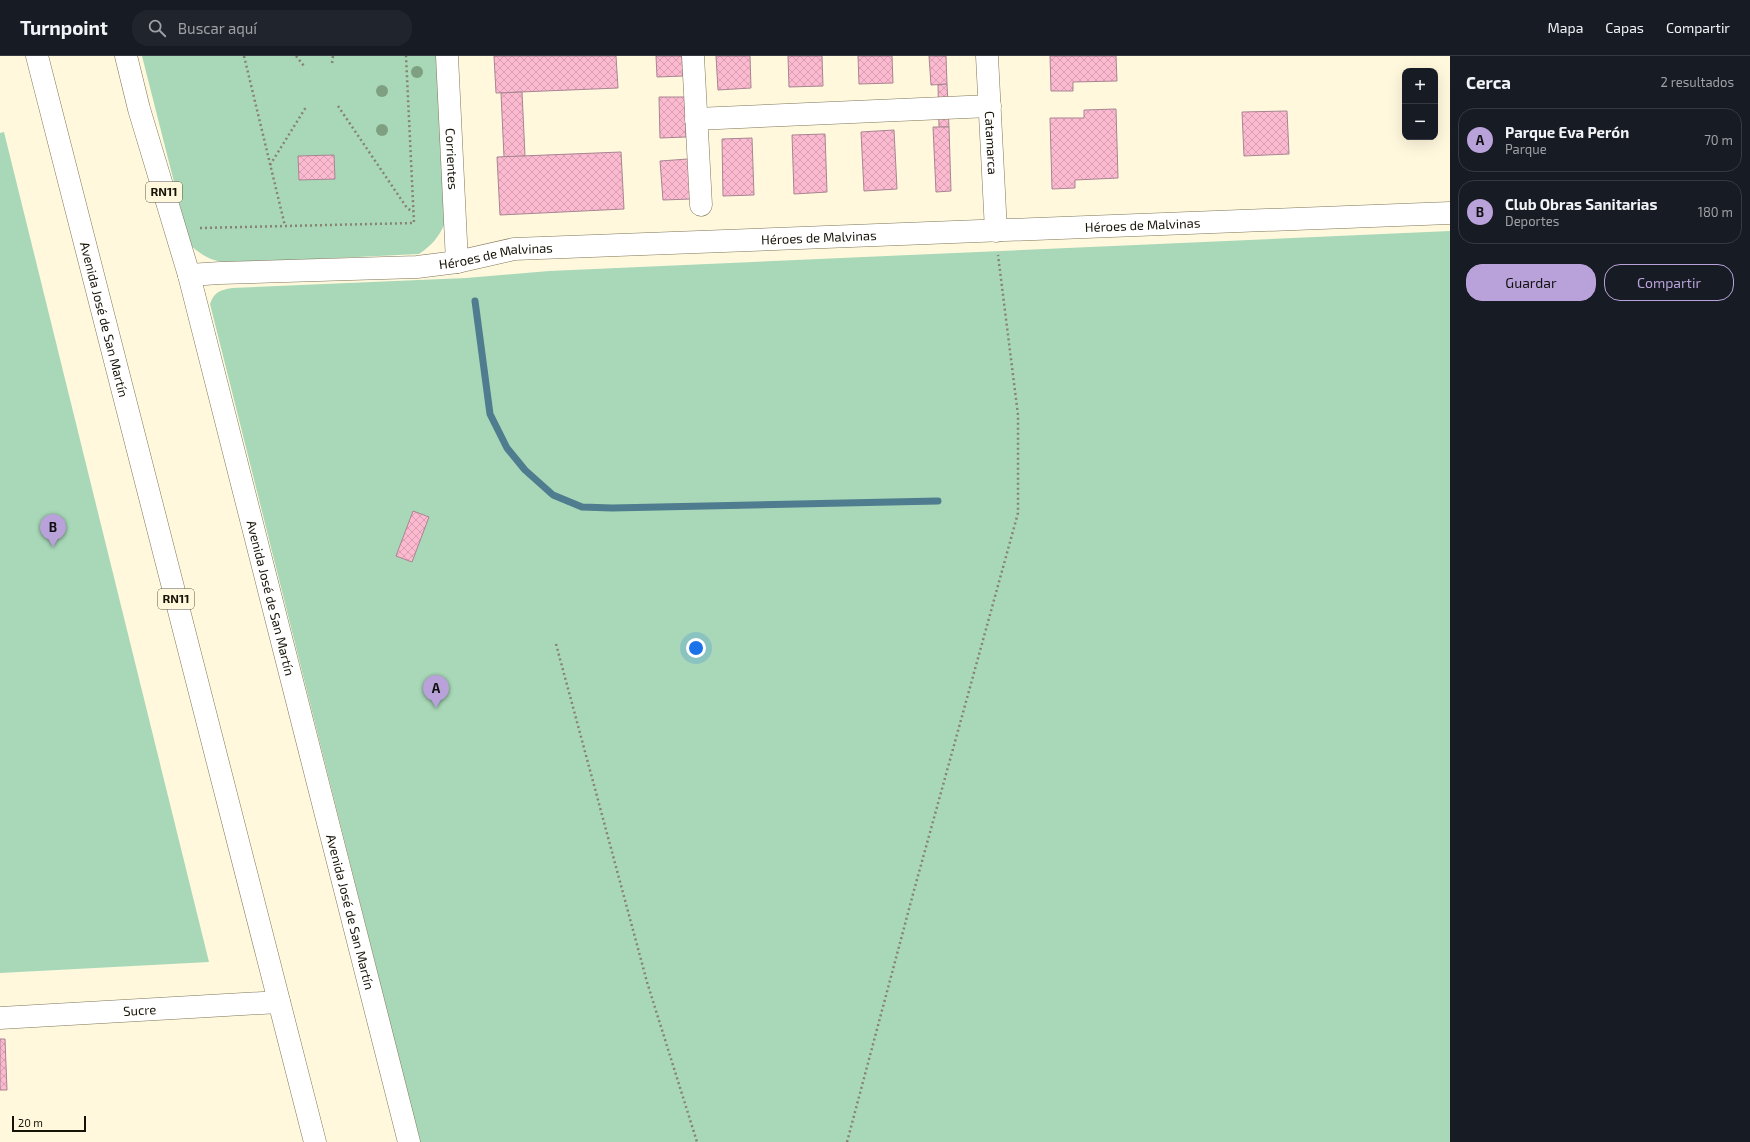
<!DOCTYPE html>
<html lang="es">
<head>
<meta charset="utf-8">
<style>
  body { margin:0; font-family:"Exo 2",sans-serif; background:#20242c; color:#f1f3f6 }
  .controls { position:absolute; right:12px; top:12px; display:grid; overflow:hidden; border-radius:8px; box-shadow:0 4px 16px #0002 }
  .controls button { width:36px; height:36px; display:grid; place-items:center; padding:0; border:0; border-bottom:1px solid #363941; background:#171b24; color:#f1f3f6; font:20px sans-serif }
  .scale { position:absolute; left:12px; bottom:10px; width:74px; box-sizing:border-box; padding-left:4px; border:2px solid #151206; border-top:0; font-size:11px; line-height:14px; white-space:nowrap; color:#151206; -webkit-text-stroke:3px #fff8dd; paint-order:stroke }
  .you { position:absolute; left:696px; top:592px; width:14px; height:14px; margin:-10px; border:3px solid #fff; border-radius:50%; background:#1a73e8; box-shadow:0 0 0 6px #1a73e833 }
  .badge { display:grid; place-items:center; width:26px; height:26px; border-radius:50%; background:#b8a2d9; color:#111; font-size:13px; font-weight:700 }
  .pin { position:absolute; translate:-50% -33px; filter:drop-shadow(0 1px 2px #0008) }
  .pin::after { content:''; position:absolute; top:21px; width:14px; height:12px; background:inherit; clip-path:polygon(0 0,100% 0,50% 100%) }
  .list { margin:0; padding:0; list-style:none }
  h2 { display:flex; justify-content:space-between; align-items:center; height:52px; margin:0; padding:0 16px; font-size:17px }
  h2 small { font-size:13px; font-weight:400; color:#9ea1a6 }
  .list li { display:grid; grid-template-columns:26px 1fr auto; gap:12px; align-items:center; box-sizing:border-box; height:64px; margin:0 8px 8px; padding:0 8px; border:1px solid #363941; border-radius:16px }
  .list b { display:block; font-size:15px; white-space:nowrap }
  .list p { margin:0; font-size:13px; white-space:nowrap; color:#9ea1a6 }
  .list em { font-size:13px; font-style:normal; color:#9ea1a6 }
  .actions { display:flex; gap:8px; padding:12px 16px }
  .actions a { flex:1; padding:9px 0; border:1px solid #b8a2d9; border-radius:16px; text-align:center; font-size:14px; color:#b8a2d9 }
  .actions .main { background:#b8a2d9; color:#111 }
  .icon { flex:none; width:22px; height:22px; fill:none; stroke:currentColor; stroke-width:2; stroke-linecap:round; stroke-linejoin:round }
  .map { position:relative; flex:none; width:1450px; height:1086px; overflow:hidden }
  header { display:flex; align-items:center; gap:24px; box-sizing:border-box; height:56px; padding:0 20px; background:#171b24; border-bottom:1px solid #363941 }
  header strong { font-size:19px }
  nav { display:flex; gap:22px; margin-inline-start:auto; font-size:14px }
  .search { width:280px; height:36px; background:#20242c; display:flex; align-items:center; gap:10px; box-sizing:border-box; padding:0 14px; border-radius:16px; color:#9ea1a6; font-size:15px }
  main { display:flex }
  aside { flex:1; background:#171b24 }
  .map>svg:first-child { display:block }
  .green { fill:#a8d8b8 }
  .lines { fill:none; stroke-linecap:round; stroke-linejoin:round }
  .stream { stroke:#4f7c8e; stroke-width:7 }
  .building { fill:url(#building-cross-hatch); stroke:#a88591 }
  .minor-casing { stroke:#7e7658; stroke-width:23 }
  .major-casing { stroke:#7e7658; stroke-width:23 }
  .path { stroke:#888370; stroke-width:2.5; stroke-dasharray:2 3; stroke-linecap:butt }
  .minor { stroke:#fff; stroke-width:22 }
  .major { stroke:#fff; stroke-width:22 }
  .tree { fill:#7ea081 }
  .labels { text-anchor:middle; stroke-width:3.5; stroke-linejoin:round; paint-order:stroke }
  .shield { fill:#fff8dd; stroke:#5b5746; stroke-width:1 }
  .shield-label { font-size:12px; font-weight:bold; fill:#151206 }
  .street-label { font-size:13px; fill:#151206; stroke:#fff8dd }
</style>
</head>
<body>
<header>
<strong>Turnpoint</strong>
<div class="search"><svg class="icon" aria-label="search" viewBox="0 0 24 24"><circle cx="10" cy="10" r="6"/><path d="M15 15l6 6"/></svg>Buscar aquí</div>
<nav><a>Mapa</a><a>Capas</a><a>Compartir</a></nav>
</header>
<main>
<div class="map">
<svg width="1450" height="1086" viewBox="0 0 1450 1086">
  <defs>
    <pattern id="building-cross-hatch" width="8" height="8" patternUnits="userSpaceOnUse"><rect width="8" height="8" fill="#fcbad0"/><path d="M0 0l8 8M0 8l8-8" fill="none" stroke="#d79fb1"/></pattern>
  </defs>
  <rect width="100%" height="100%" fill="#fff8dd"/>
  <g class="green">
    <path d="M142 0H437L445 167C439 181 432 189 419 198L231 207C211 205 206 202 190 189Z"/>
    <path d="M4 76 209 906 0 917V77Z"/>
    <path d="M1450 175V1086H420L210 248C214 236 220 234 232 232L466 222 549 215Z"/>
  </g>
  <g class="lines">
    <path class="stream" d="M475 245 490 358 507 392 525 414 553 439 582 451 612 452 938 445"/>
  </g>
  <g class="building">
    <path d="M494 0H616L618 32 496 37Z"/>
    <path d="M656 0H682L683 20 657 21Z"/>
    <path d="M716 0H750L751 32 718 34Z"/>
    <path d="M788 0H822L823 30 789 31Z"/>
    <path d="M858 0H892L893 27 859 28Z"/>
    <path d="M929 0H946L947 28 931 29Z"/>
    <path d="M1050 0H1116L1117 25 1073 26V35H1051Z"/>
    <path d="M947 28 949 71H939L938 29Z"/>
    <path d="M522 36 525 100 504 101 501 37Z"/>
    <path d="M659 41H685L686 81 660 82Z"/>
    <path d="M1116 53 1118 122 1075 124V132L1052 133 1050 62H1084V54Z"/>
    <path d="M1287 55 1289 98 1244 100 1242 56Z"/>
    <path d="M933 71H949L951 135 936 136Z"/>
    <path d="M894 74 897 133 864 135 861 76Z"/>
    <path d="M825 78 827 136 794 138 792 79Z"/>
    <path d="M752 82 754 139 723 140 722 83Z"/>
    <path d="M621 96 624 153 500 159 497 101Z"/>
    <path d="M334 99 335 123 299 124 298 100Z"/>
    <path d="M688 103 691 143 663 144 660 105Z"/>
    <path d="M413 455 429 461 412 506 396 500Z"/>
    <path d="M0 983H5L7 1034H0Z"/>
  </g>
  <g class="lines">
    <defs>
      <g id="minor">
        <path id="s1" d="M447 0 457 206"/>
        <path d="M693 0 701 149"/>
        <path id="s2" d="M987 0 996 175"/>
        <path d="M696 63 990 50"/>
        <path id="s3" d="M189 219 220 217 417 211 457 206 514 193 1450 157"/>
        <path id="s4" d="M0 962 279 946"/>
      </g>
      <g id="major">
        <path id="s5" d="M37 0 315 1086"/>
        <path id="s6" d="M126 0 139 53 189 219 409 1086"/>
      </g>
    </defs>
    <use href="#minor" class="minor-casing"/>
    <use href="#major" class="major-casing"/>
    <g class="path">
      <path d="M244 0 285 170"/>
      <path d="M296 0 304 10"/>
      <path d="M332 7 333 0"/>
      <path d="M338 50 407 152 413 156"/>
      <path d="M270 109 306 51"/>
      <path d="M200 172 414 167 406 0"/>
      <path d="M556 588 647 926 697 1086"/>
      <path d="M847 1086 913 838 1018 457V359L998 199"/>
    </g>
    <use href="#minor" class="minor"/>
    <use href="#major" class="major"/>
  </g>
  <g class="tree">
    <circle cx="417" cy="16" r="6"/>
    <circle cx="382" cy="35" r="6"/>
    <circle cx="382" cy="74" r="6"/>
  </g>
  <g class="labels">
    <g class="shield">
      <rect x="146" y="126" width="36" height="20" rx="3"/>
      <rect x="158" y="533" width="36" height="20" rx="3"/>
    </g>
    <g class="shield-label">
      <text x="164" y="140">RN11</text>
      <text x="176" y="547">RN11</text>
    </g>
    <g class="street-label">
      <text dy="5" stroke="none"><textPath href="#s2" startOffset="87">Catamarca</textPath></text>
      <text dy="5" stroke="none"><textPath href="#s1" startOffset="103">Corrientes</textPath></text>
      <text dy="5" stroke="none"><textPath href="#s3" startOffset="956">Héroes de Malvinas</textPath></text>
      <text dy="5" stroke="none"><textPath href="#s3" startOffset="632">Héroes de Malvinas</textPath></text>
      <text dy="5" stroke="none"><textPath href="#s3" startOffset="308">Héroes de Malvinas</textPath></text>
      <text dy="5" stroke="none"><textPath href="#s5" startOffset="272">Avenida José de San Martín</textPath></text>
      <text dy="5" stroke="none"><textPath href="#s6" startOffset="561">Avenida José de San Martín</textPath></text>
      <text dy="5" stroke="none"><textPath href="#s6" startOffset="885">Avenida José de San Martín</textPath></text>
      <text dy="5" stroke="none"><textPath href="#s4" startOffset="140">Sucre</textPath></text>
    </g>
  </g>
</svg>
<div class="controls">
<button>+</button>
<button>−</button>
</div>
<div class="scale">20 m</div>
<div class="you"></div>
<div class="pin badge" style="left:436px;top:652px">A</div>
<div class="pin badge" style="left:53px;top:491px">B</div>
</div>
<aside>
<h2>Cerca<small>2 resultados</small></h2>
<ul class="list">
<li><span class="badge">A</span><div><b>Parque Eva Perón</b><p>Parque</p></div><em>70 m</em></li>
<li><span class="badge">B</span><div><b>Club Obras Sanitarias</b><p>Deportes</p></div><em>180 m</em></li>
</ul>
<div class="actions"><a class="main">Guardar</a><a>Compartir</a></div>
</aside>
</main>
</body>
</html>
